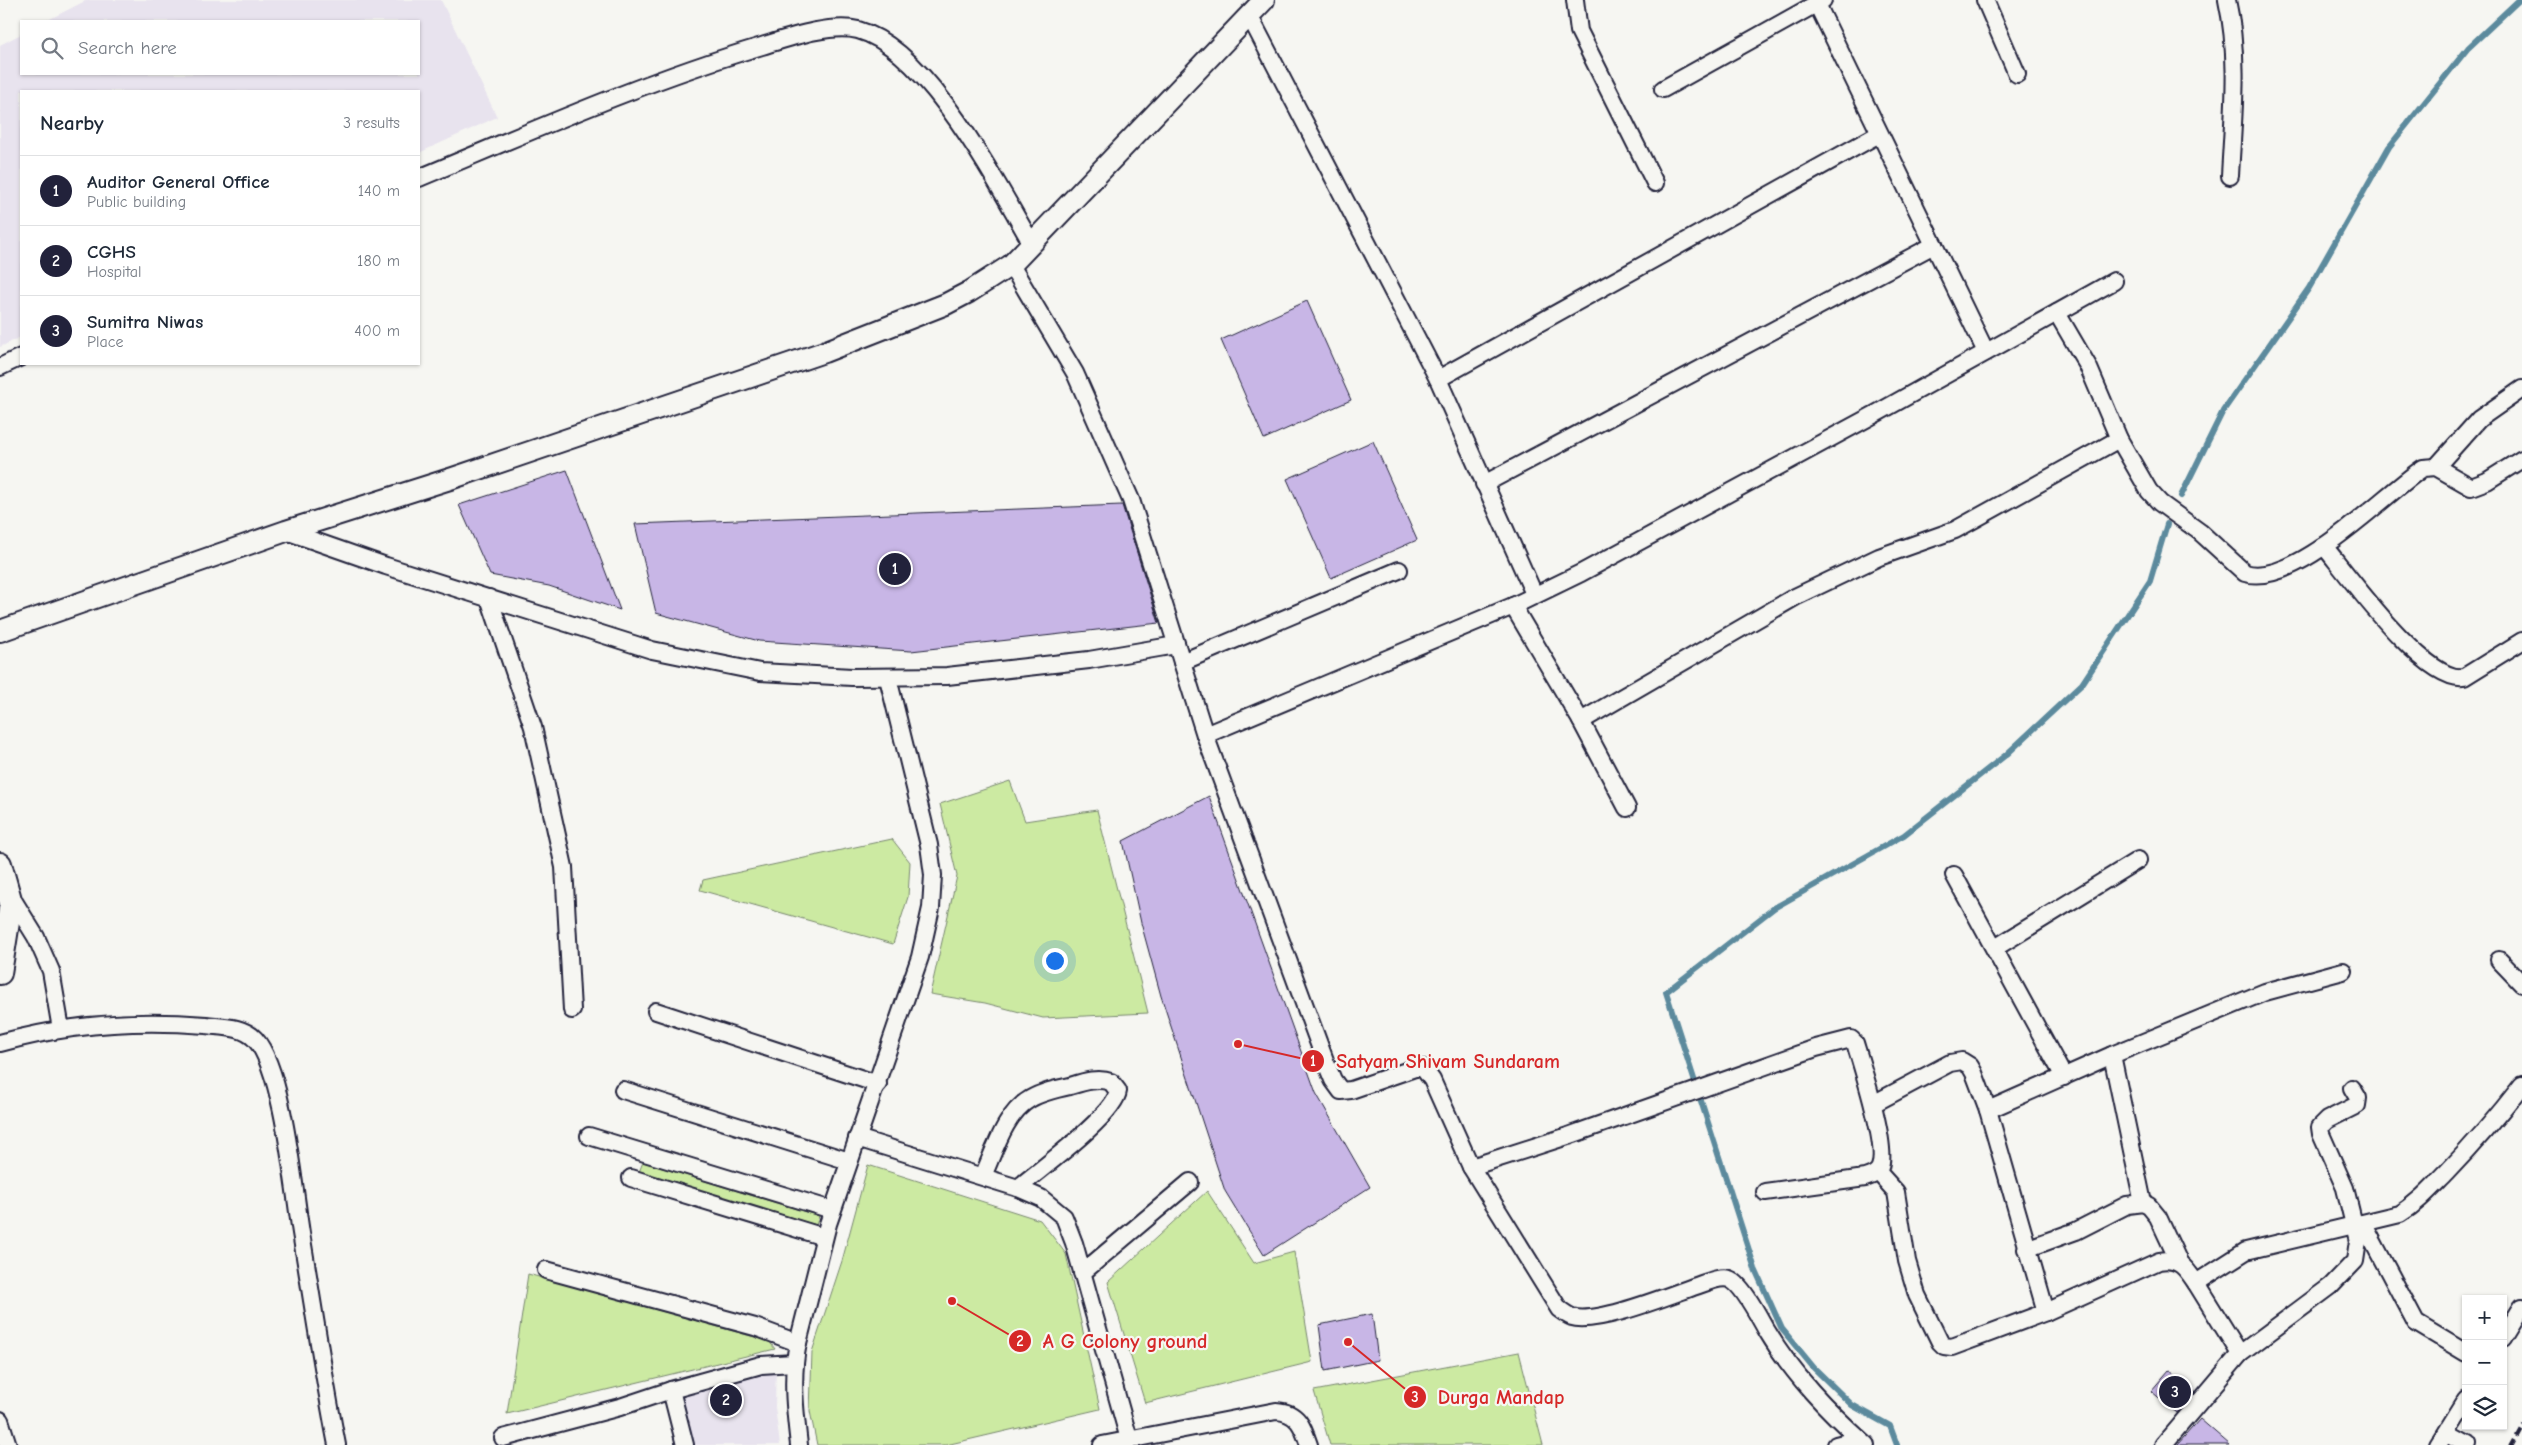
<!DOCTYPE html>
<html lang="en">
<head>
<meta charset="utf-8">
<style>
  body { margin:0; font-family:"Comic Neue",sans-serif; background:#f2f2f3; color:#1f2937 }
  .controls { position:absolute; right:15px; bottom:15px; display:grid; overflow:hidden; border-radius:0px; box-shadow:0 1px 4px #0004 }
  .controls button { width:45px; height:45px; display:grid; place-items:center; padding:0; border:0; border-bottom:1px solid #e0e1e3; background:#fff; color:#1f2937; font:25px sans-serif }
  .you { position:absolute; left:1054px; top:960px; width:18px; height:18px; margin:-12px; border:4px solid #fff; border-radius:50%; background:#1a73e8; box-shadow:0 0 0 8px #1a73e833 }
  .badge { display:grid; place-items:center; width:32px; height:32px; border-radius:50%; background:#22223b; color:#fff; font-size:16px; font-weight:700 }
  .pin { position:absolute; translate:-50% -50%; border:2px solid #fff; box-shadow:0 1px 5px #0006 }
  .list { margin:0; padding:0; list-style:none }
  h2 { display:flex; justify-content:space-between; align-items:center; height:65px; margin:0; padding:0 20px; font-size:21px }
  h2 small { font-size:16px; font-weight:400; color:#747a83 }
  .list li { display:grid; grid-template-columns:32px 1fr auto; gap:15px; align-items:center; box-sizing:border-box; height:70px; padding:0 20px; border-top:1px solid #e0e1e3 }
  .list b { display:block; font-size:19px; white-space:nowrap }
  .list p { margin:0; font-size:16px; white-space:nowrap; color:#747a83 }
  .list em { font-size:16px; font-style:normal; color:#747a83 }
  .icon { flex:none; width:28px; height:28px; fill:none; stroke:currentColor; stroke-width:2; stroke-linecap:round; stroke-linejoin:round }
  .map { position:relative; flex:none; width:2522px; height:1445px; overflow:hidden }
  .search { position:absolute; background:#fff; box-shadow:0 1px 4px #0004; left:20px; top:20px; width:400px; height:55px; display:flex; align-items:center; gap:12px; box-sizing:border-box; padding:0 18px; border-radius:0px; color:#747a83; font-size:19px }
  .panel { position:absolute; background:#fff; box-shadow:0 1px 4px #0004; left:20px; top:90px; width:400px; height:275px; border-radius:0px }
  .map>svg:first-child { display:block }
  .built { fill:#e8e3ee }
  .green { fill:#cceaa2; stroke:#77866e }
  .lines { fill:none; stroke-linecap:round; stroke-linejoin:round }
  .stream { stroke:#5b8a9d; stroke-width:6 }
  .building { fill:#c8b6e6; stroke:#22223b }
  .minor-casing { stroke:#22223b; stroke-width:20 }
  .tertiary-casing { stroke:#22223b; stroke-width:24 }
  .secondary-casing { stroke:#22223b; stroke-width:26 }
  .minor { stroke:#f6f6f2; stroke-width:16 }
  .tertiary { stroke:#f6f6f2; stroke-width:20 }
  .secondary { stroke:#f6f6f2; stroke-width:22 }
  .rail { stroke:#22223b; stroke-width:4; stroke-dasharray:8 4; stroke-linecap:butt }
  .leader { fill:none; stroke:#d62828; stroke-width:2 }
  .callout-dot { fill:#d62828; stroke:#f6f6f2; stroke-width:2 }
  .mark-label { font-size:15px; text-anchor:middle; font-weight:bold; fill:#fff }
  .callout-label { font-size:20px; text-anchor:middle; font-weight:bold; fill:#d62828; stroke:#f6f6f2; stroke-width:4.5; stroke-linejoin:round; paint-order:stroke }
</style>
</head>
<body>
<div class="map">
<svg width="2522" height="1445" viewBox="0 0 2522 1445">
  <rect width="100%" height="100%" fill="#f6f6f2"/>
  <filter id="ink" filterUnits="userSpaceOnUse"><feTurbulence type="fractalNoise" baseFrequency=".02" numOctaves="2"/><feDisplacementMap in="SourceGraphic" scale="10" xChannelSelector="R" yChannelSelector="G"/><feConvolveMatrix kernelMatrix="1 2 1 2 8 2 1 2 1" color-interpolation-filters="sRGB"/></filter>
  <g filter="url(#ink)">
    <g class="built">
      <path d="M87 0H441L497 117 419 153V91H21V337L0 347V45L21 34V74H419V21H46Z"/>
      <path d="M776 1366 775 1407 780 1445H688L675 1392Z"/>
    </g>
    <g class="green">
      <path d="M1010 781 1025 821 1097 810 1148 1013 1043 1018 985 1003 930 994 957 876 940 804Z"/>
      <path d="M892 839 910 862 908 897 893 944 700 890 703 880Z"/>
      <path d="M643 1162 819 1216 816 1225 639 1172Z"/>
      <path d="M868 1165 1040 1220 1066 1254 1100 1409 946 1445H817L810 1411 812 1352 842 1261Z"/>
      <path d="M1207 1191 1254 1263 1294 1252 1312 1362 1145 1403 1108 1282Z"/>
      <path d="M528 1274 769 1341 775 1349 507 1414Z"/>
      <path d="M1519 1352 1543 1445H1330L1314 1391Z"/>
    </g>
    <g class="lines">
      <g class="stream">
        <path d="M2181 496 2223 411 2309 288 2389 147 2468 48 2519 0"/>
        <path d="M1897 1445 1890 1426 1852 1405 1814 1368 1782 1329 1755 1269 1666 992 1774 908 1904 835 2007 754 2082 684 2150 581 2167 524"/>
      </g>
    </g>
    <g class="building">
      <path d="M1307 301 1351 400 1264 439 1221 340Z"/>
      <path d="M1373 441 1417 540 1331 578 1287 479Z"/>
      <path d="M567 470 620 610 549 586 490 575 459 505Z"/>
      <path d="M1122 505 1159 623 911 651 759 641 656 613 635 524Z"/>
      <path d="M1209 796 1316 1093 1370 1187 1264 1255 1225 1191 1161 996 1141 923 1123 841Z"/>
      <path d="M1372 1314 1378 1360 1325 1371 1319 1325Z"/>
      <path d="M2169 1370 2195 1392 2177 1413 2151 1391Z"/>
      <path d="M2200 1419 2230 1445H2177Z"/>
    </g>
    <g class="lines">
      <defs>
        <g id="minor">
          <path d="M1575 0 1579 31 1655 183"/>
          <path d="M1985 0 2017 74"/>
          <path d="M2227 0C2240 58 2233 117 2230 176"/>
          <path d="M1817 4 1986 352"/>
          <path d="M1249 15 1438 379 1534 594"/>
          <path d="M1663 89 1823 0"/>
          <path d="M419 178C532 131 644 81 762 46 788 38 831 23 858 30 928 49 997 184 1032 244"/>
          <path d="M1011 265 1075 373 1131 500 1205 735 1326 1063 1333 1080 1341 1091 1351 1090 1415 1068H1423L1432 1080 1471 1167 1559 1309C1563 1312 1567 1315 1572 1317 1596 1325 1670 1295 1696 1286 1705 1283 1720 1276 1729 1279 1742 1283 1760 1319 1767 1331 1793 1375 1828 1411 1866 1445"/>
          <path d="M2057 313 2088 366 2119 439 2149 491 2160 503 2200 532 2245 573C2295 588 2382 496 2423 468L2436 467 2471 487 2487 481 2522 459"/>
          <path d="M0 367 21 357"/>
          <path d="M1438 379 1879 134"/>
          <path d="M2436 467 2479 419 2522 389"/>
          <path d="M1484 484 1934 245"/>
          <path d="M286 531 386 566 652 650 760 672 852 677 947 676 1089 660 1176 645"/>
          <path d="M2324 546C2348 575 2426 684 2464 677L2522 641"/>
          <path d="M489 598 533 727 564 867 572 1010"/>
          <path d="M1513 606 1581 721 1627 808"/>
          <path d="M1182 662 1399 570"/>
          <path d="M1581 721 1795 597 1879 557 1955 530 2119 439"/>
          <path d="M1205 735 1513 606 1581 573 1879 412 2114 281"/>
          <path d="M1954 875 2064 1077"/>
          <path d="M10 895 36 937 51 971 61 1029"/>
          <path d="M1995 948 2138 860"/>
          <path d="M2499 960 2522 984"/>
          <path d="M656 1011 878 1084"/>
          <path d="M0 1043C68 1024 136 1019 206 1025 222 1027 243 1026 255 1039 283 1069 294 1190 301 1233 313 1304 323 1374 337 1445"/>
          <path d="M2112 1055 2143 1203"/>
          <path d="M623 1090 849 1161"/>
          <path d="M1873 1104 1950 1063 1962 1061 1970 1066 1974 1073 1988 1110 2046 1312"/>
          <path d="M1988 1110 2112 1055 2265 992 2343 971"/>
          <path d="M589 1136 832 1210"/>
          <path d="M857 1138 1018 1188 1041 1198 1064 1217 1074 1243 1129 1439"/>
          <path d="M1471 1167 1568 1136 1816 1048 1851 1039 1855 1043C1862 1066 1888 1147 1880 1167 1878 1174 1871 1176 1865 1178L1765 1192"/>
          <path d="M1878 1172 1896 1192 1907 1261 1917 1295 1940 1342 1944 1346 1952 1347 2046 1312 2159 1261C2179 1257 2186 1268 2196 1283L2246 1251 2400 1214C2418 1203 2431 1188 2446 1173 2473 1145 2498 1116 2522 1085"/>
          <path d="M983 1176C994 1152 1005 1113 1030 1099 1042 1092 1056 1089 1070 1086 1083 1082 1098 1077 1111 1082L1118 1091C1115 1115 1039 1170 1018 1188"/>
          <path d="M631 1178 824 1237"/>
          <path d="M2363 1223 2416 1323 2466 1353"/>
          <path d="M2026 1249 2076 1231 2127 1205 2143 1203 2149 1206 2158 1217 2179 1262"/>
          <path d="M546 1270 755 1327 798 1343"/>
          <path d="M1082 1273 1190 1182"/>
          <path d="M2196 1283 2240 1354"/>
          <path d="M2503 1338 2522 1307"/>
          <path d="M671 1390 761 1365 794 1363"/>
          <path d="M0 1420 8 1445"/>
          <path d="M2446 1433 2468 1445"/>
          <path d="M503 1438 620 1407 671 1390 685 1445"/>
          <path d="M799 1445C795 1411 791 1377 798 1343L828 1224 920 957 931 908 933 875 929 845 888 678"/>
          <path d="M1102 1445 1276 1411C1298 1412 1303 1427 1309 1445"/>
          <path d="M1836 1445 1859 1439"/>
          <path d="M2163 1445 2240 1354 2331 1286 2355 1261 2358 1241 2345 1188 2321 1134 2320 1127 2327 1120 2357 1105 2358 1098 2352 1088"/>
          <path d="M2438 1445 2466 1400"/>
        </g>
        <path id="tertiary" d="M0 631 286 531 453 478 824 352 946 304 969 292 1011 265 1264 0"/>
        <path id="secondary" d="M0 864 11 903 0 973"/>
      </defs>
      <use href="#minor" class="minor-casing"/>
      <use href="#tertiary" class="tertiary-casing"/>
      <use href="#secondary" class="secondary-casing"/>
      <use href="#minor" class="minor"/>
      <use href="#tertiary" class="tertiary"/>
      <use href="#secondary" class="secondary"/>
      <path class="rail" d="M2510 1445 2522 1423"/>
    </g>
  </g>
  <path class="leader" d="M1238 1044L1313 1061M952 1301L1020 1341M1348 1342L1415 1397"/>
  <g class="callout-dot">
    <circle cx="1238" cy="1044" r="5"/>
    <circle cx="952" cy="1301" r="5"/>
    <circle cx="1348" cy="1342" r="5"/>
    <circle cx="1313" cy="1061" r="12"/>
    <circle cx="1020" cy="1341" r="12"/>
    <circle cx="1415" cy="1397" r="12"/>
  </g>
  <g class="mark-label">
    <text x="1313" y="1066">1</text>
    <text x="1020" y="1346">2</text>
    <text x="1415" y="1402">3</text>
  </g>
  <g class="callout-label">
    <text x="1448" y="1068">Satyam Shivam Sundaram</text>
    <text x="1125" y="1348">A G Colony ground</text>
    <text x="1501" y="1404">Durga Mandap</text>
  </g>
</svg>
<div class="controls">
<button>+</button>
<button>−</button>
<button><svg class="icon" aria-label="layers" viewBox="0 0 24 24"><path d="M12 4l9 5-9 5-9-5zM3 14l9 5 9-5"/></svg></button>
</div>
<div class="you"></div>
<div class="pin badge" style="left:895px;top:569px">1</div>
<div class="pin badge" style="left:726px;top:1400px">2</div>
<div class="pin badge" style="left:2175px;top:1392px">3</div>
<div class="search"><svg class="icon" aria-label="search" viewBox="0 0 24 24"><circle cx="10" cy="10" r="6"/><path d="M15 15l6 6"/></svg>Search here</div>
<section class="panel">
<h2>Nearby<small>3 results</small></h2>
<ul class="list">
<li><span class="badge">1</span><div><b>Auditor General Office</b><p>Public building</p></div><em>140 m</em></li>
<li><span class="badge">2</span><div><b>CGHS</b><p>Hospital</p></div><em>180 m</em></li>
<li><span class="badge">3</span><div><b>Sumitra Niwas</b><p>Place</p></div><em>400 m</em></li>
</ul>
</section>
</div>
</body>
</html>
